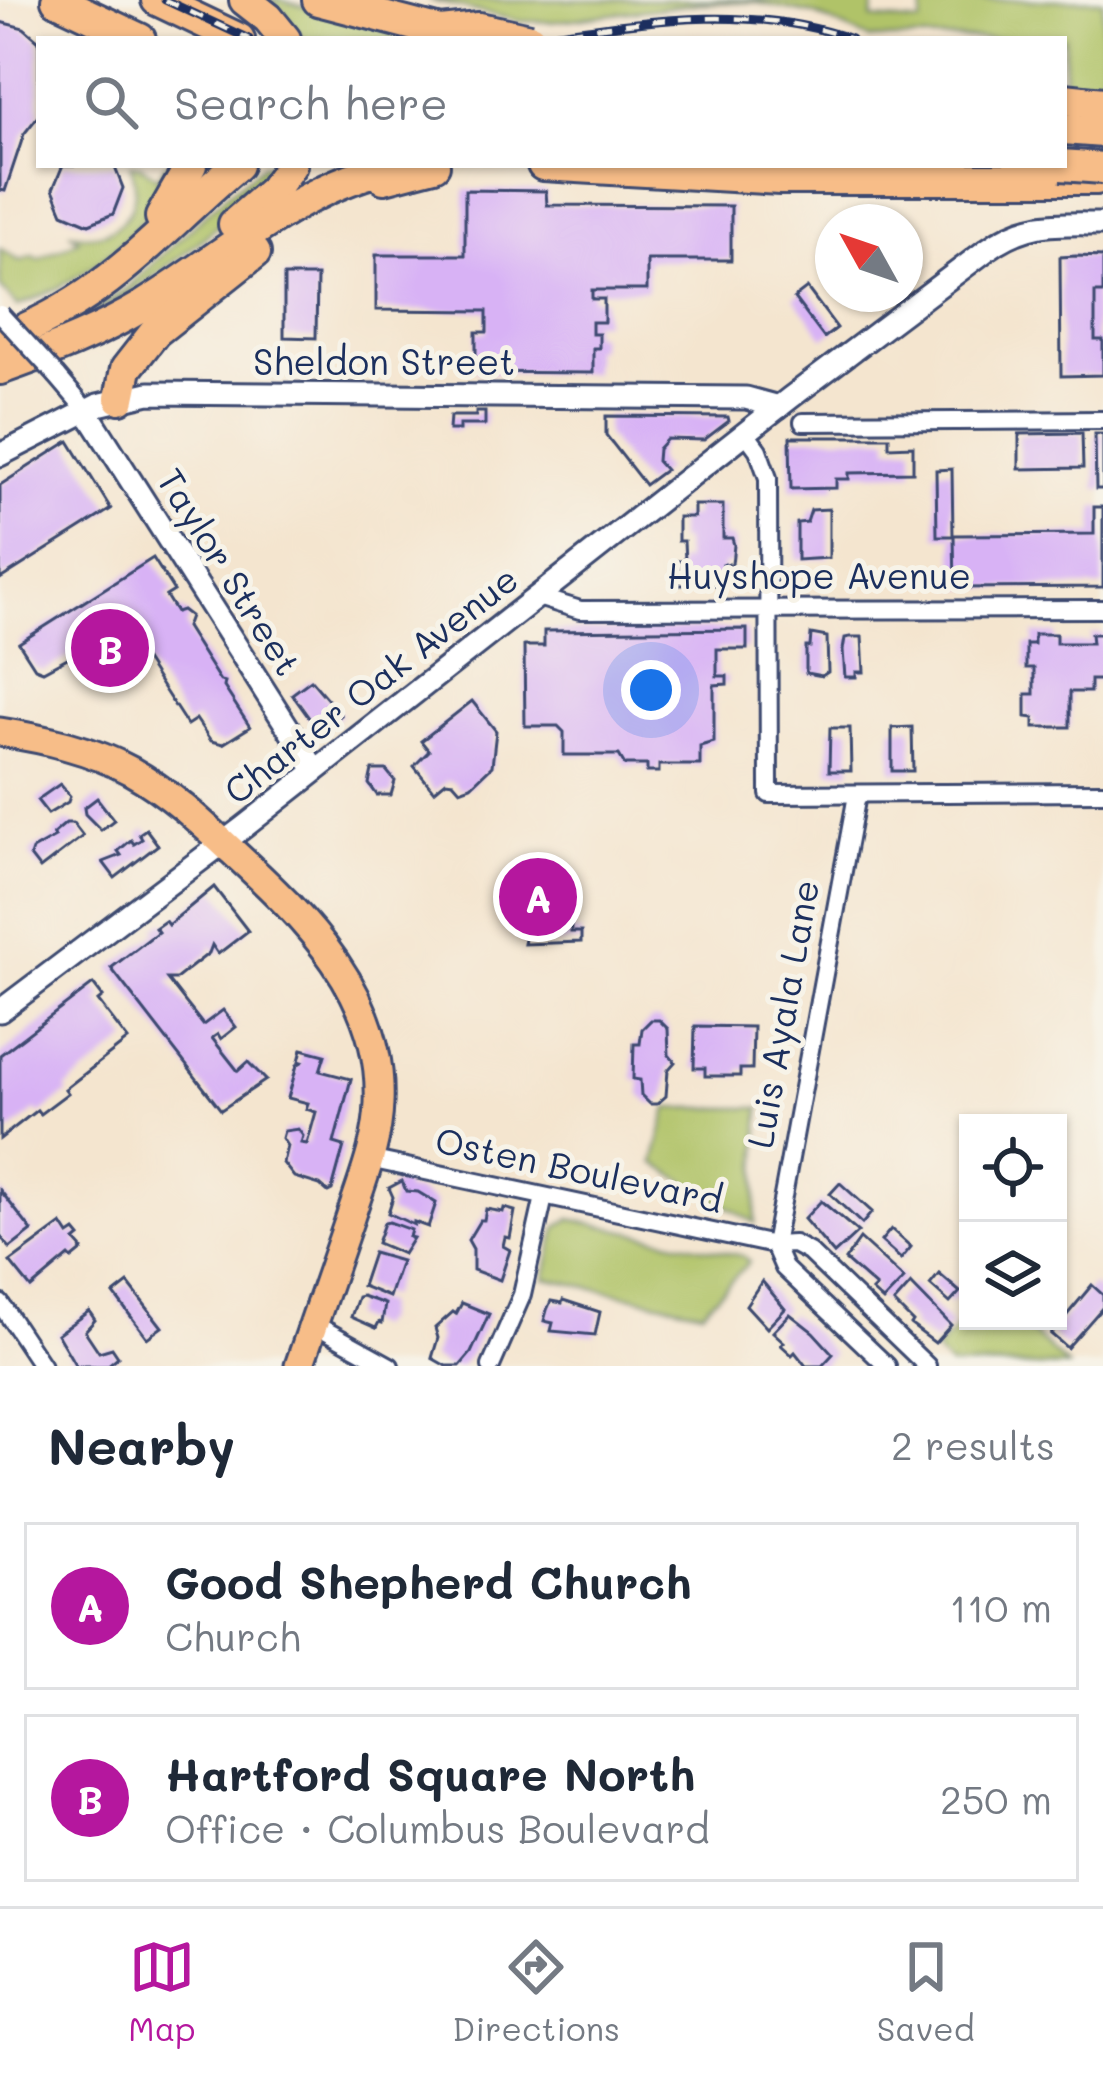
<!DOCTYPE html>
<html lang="en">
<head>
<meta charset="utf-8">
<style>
  body { margin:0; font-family:Mali,sans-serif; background:#f6f6f7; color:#1f2937 }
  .controls { position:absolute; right:36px; bottom:36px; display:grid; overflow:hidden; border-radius:0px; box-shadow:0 3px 9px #0004 }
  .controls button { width:108px; height:108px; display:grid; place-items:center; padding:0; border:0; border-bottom:3px solid #e0e1e3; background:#fff; color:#1f2937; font:60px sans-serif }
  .compass { position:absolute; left:815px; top:204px; width:108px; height:108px; border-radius:50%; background:#fff; box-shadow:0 3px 9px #0004; rotate:310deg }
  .you { position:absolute; left:651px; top:690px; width:42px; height:42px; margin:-30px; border:9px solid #fff; border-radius:50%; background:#1a73e8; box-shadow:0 0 0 18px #1a73e833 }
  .badge { display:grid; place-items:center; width:78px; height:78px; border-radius:50%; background:#b5179e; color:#fff; font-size:39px; font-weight:700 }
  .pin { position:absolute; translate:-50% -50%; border:6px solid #fff; box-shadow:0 3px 12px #0006 }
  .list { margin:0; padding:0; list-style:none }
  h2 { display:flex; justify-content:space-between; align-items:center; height:156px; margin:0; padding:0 48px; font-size:51px }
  h2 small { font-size:39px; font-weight:400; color:#747a83 }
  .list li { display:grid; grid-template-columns:78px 1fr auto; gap:36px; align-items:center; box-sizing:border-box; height:168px; margin:0 24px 24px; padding:0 24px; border:3px solid #e0e1e3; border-radius:0px }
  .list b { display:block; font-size:45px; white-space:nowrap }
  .list p { margin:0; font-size:39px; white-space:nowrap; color:#747a83 }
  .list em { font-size:39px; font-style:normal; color:#747a83 }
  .icon { flex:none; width:66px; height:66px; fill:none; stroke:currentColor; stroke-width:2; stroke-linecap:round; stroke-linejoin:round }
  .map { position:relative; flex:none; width:1103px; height:1366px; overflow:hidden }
  .search { position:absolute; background:#fff; box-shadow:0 3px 9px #0004; left:36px; right:36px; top:36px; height:132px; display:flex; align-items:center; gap:30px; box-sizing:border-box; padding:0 42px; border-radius:0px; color:#747a83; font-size:45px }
  .sheet { height:540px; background:#fff }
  nav { display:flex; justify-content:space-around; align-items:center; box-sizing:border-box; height:168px; border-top:3px solid #e0e1e3; background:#fff; font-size:33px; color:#747a83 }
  nav a { display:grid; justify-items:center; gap:6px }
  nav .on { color:#b5179e }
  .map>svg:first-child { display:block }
  .green { fill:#b0c367; stroke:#667962; stroke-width:3 }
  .building { fill:#d8b2f5 }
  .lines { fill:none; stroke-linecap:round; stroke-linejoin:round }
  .minor-casing { stroke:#3c4a6f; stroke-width:22 }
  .tertiary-casing { stroke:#3c4a6f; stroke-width:27 }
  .primary-casing { stroke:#3c4a6f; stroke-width:33 }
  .motorway-casing { stroke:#3c4a6f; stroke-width:36 }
  .minor { stroke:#fff; stroke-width:16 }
  .tertiary { stroke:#fff; stroke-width:21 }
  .primary { stroke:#f7bd88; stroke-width:27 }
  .motorway { stroke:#f7bd88; stroke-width:30 }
  .rail-casing { stroke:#1b2f5e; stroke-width:9 }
  .rail { stroke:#f7f3e8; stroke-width:4.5; stroke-dasharray:14; stroke-linecap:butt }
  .minor-bridge-casing { stroke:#3c4a6f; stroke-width:22; stroke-linecap:butt }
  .motorway-bridge-casing { stroke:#3c4a6f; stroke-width:36; stroke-linecap:butt }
  .minor-bridge { stroke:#fff; stroke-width:16 }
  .motorway-bridge { stroke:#f7bd88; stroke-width:30 }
  .labels { text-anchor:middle; stroke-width:10; stroke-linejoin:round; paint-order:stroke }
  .street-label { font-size:36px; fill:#1b2f5e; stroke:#f7f3e8 }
</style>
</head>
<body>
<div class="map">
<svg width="1103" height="1366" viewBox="0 0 1103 1366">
  <rect width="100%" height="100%" fill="#f7f3e8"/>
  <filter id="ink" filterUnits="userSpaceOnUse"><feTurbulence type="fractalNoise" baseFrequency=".00833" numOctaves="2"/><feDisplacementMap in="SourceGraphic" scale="24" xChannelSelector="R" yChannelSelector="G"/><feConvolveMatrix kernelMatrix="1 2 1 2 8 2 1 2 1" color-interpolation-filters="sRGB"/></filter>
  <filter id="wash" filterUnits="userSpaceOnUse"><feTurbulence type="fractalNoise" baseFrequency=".004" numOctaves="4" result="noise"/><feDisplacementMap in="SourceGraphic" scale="48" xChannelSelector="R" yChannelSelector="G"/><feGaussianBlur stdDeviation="2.7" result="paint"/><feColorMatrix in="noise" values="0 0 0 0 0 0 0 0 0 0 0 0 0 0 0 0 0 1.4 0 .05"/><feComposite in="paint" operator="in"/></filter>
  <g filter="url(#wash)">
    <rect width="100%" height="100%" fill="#f4e5cf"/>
    <g class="green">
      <path d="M268 0H280L419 39H304L283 11Z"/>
      <path d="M429 0H874L872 19 921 23 924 0H1103V84L1064 81V39H870L813 14 753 2 701 3 551 22 519 21Z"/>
      <path d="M130 165H140L158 178 165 165H181C137 237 97 274 18 306L0 287V249L20 261 33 256 39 259 79 240 69 232C114 247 148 208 130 165Z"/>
      <path d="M263 165H281C221 230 144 290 65 330L127 288 223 198Z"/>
      <path d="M668 1108H760L755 1223 654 1163Z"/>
      <path d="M570 1219 743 1256 749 1262 702 1311 545 1278 557 1227Z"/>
      <path d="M968 1316V1321H1019L1068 1366H950L935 1352Z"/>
    </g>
    <g id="blocks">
      <g class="building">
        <path d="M0 22 24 28 39 41V115L24 134 5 191 0 190Z"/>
        <path d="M63 165H114L123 188 113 214 89 224 63 213 53 189Z"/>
        <path d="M465 190 546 191 547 205 731 206V260H647V290H592V299H604V322H592V334H599V348H593V373L476 372V332H487V311L376 310V255H465Z"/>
        <path d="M1076 256 1103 257V293H1095V340H1103V375L1061 376 1060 257Z"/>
        <path d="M284 276H317L316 338 284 337Z"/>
        <path d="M807 288 837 328 824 338 794 298Z"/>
        <path d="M476 412H485V425H459V430H449L450 416H476Z"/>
        <path d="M606 416 728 417 729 421 704 440 667 439 658 449 657 461 665 470 645 485 606 435Z"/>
        <path d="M1082 433 1083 468 1019 469V434Z"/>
        <path d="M1095 434H1103V489H1096Z"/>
        <path d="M790 437H889V447L913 446V472L849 473V479H836V488L791 489Z"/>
        <path d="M69 441 111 509 0 579V485Z"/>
        <path d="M952 469 953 536H937L936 470Z"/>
        <path d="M694 505H723V538H732L734 545 732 564H723V585H679L678 561H685L684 541H678V517H694Z"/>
        <path d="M1094 507H1103V587L955 588 954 535 1094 534Z"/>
        <path d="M829 509V558L797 560V523L807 522 811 510Z"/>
        <path d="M153 558 174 591 166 596 176 612 182 610 190 616 186 627 220 681 225 682 224 687 250 727 223 744 211 741 196 719 187 725 145 660 133 668 130 682 115 679 118 665 110 653 82 670 73 655 43 671 35 668 19 643Z"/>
        <path d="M747 629V649H717V676H727V684L714 685V742L700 746V765H659V772H647V765H625L619 755H564V732L558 726H525L524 646H544V631Z"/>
        <path d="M811 634 827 637 828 672 822 676 806 673V647H810Z"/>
        <path d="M1034 634H1056V643H1092L1091 634H1103V680H1090V692H1070V727H1034V718L1026 717V694H1034V668H1026V644H1034Z"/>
        <path d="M850 637H862L864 672H856V677H845L843 650 845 638Z"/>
        <path d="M311 680 341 715 320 733 292 694Z"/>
        <path d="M472 701 496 731 492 766 471 786 460 790 453 782 446 781 434 791 414 766 429 751 421 741Z"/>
        <path d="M912 727 913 771H892V728Z"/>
        <path d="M830 728H850L851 771H829Z"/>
        <path d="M372 770H386L395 781 391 795H377L369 784Z"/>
        <path d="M60 784 70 796 68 802 48 814 37 800Z"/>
        <path d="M97 798 114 820 101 830 85 814 84 808Z"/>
        <path d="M66 823H73L83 836 40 869 30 856 32 850 55 837 53 834Z"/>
        <path d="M146 829 158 845 115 878 103 862 121 855 118 851 131 840 134 844 142 839 139 834Z"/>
        <path d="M556 865 570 883 571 932H581V942L524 944 526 933H537V906H516V913H507L504 888H529V875H545L549 866Z"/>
        <path d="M214 887 248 931 218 954 212 945 209 953 176 979H167L203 1025 223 1010 236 1027 221 1039 218 1034 212 1038 238 1071 248 1062 266 1080 221 1110 111 968 158 932 155 928 165 921 168 925Z"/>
        <path d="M93 984 103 997 98 1001 128 1040 65 1089 68 1093 40 1114 37 1110 0 1139V1055Z"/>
        <path d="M651 1020H659L668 1029 669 1055 675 1062 668 1070 666 1096 657 1104H650L641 1095 640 1080 633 1079 634 1044H640L642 1029Z"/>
        <path d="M695 1026 753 1027 752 1069H740V1076H705V1068H694Z"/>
        <path d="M302 1049 325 1055 320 1071 351 1079 334 1143 344 1146 332 1190 328 1192 320 1185 294 1177 283 1163 287 1146 282 1138 284 1131 298 1129 303 1136 301 1143 307 1144 316 1112 306 1109 308 1103 288 1098 297 1065 302 1062 299 1061Z"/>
        <path d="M402 1181 406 1191 418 1192 436 1203 428 1227 414 1222V1225L388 1213 393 1197 389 1188Z"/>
        <path d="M840 1183 872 1212 862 1224 830 1194Z"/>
        <path d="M0 1190 32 1231 10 1248 0 1236Z"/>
        <path d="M821 1201 858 1232 834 1254 804 1219Z"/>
        <path d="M504 1208 515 1211 510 1238 505 1237 503 1246 510 1250 500 1280 473 1270V1249L468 1240 480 1220H484L486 1209 503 1212Z"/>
        <path d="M389 1222 411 1230 409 1237 413 1238 403 1254 377 1243 384 1223Z"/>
        <path d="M62 1224 69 1235 75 1231 80 1237 75 1241 83 1250 72 1259 69 1256 31 1288 10 1262Z"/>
        <path d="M891 1229 911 1247 901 1259 881 1241Z"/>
        <path d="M860 1239 904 1279 883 1301 872 1291 876 1287 845 1260Z"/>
        <path d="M373 1253 401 1261 389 1297 362 1286Z"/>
        <path d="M939 1274 960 1292 950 1303 930 1285Z"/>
        <path d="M762 1281 785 1309 767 1328 746 1305Z"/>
        <path d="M128 1283 162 1327 147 1338 114 1294Z"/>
        <path d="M911 1284 951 1325 935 1343 911 1325 913 1322 894 1303Z"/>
        <path d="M1092 1285 1103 1295V1307L1067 1348 1051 1334Z"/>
        <path d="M362 1296 385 1304 382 1323 379 1322 376 1328 351 1317 358 1297Z"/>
        <path d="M563 1300 600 1312 595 1335 551 1331 553 1323 544 1321 547 1310 551 1301 562 1303Z"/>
        <path d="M462 1303 489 1314 471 1353 460 1366H446L432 1358 438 1338 435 1328 453 1312 456 1314Z"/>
        <path d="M89 1311 95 1320 85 1331 99 1352 112 1348 118 1357 107 1366H76L57 1334Z"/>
        <path d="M790 1314 813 1332 833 1354 822 1366H806L795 1352 792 1355 781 1345 784 1342 773 1332Z"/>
      </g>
    </g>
  </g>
  <g filter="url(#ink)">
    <use href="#blocks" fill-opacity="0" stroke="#3c4a6f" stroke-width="3"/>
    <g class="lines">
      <defs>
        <g id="minor">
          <path d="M57 376 86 410"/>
          <path d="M803 422 1103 420"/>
          <path d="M747 435 758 450 768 478 769 794 1103 792"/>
          <path d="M538 597 580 610 1103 609"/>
          <path d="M857 795 774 1245 784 1268 887 1366"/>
          <path d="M369 1159 774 1245 794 1244 809 1252 927 1366"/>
          <path d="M0 1303 42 1366"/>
          <path d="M314 1324 390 1366"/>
          <path d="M491 1366 522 1295 544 1197"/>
        </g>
        <g id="tertiary">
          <path d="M86 410 315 770"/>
          <path d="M0 455 98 405 149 393 746 398 779 407"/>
          <path d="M0 1011 244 827 790 398 988 249C1028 220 1056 224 1103 224"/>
        </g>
        <path id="primary" d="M0 732C45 739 91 749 131 771 169 792 201 822 232 851 305 918 384 995 379 1103 378 1143 362 1181 350 1218 333 1268 316 1317 299 1366"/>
        <g id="motorway">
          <path d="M57 0 140 39"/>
          <path d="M157 0 239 39"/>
          <path d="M245 0 268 18 285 39"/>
          <path d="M318 0 441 32 479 28"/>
          <path d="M1064 99 1103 103"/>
          <path d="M1064 129 1103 132"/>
          <path d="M543 165 780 179H1097"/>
          <path d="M384 178 434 165"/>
          <path d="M161 217 191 165"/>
          <path d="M234 224 272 191 291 165"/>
          <path d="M0 339C107 300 154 235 237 165"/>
          <path d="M0 369C49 352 98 333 143 306 227 255 300 184 400 165"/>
          <path d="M120 398 126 369 155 332 255 253"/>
        </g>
      </defs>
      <use href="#minor" class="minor-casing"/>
      <use href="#tertiary" class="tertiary-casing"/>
      <use href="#primary" class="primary-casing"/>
      <use href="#motorway" class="motorway-casing"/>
      <use href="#minor" class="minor"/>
      <use href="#tertiary" class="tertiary"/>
      <use href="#primary" class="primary"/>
      <use href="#motorway" class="motorway"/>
      <defs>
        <g id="rail">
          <path d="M165 0 249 39"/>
          <path d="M513 39C625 25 741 0 851 39"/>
          <path d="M1064 153 1103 174"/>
        </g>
      </defs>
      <use href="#rail" class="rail-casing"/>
      <use href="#rail" class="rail"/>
      <defs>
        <path id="minor-bridge" d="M0 314 57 376"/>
        <g id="motorway-bridge">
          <path d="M479 28 530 39"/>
          <path d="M1061 165 1103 168"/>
        </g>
      </defs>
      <use href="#minor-bridge" class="minor-bridge-casing"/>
      <use href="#motorway-bridge" class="motorway-bridge-casing"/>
      <use href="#minor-bridge" class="minor-bridge"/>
      <use href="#motorway-bridge" class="motorway-bridge"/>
    </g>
  </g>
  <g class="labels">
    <g class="street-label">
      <text x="384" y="375">Sheldon Street</text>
      <text transform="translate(229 572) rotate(58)" y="13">Taylor Street</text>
      <text x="819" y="589">Huyshope Avenue</text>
      <text transform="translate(371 685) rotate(-38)" y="13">Charter Oak Avenue</text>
      <text transform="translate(783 1014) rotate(-80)" y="13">Luis Ayala Lane</text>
      <text transform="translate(579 1170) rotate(12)" y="13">Osten Boulevard</text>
    </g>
  </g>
</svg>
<div class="controls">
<button><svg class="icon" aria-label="locate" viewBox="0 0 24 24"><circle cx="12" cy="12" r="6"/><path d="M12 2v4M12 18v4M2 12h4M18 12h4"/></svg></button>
<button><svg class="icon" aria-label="layers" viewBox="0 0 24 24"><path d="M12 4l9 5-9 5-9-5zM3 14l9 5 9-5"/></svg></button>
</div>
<svg class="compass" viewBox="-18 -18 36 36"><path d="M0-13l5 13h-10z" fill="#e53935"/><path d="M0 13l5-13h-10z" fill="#747a83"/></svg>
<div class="you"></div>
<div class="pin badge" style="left:538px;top:897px">A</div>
<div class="pin badge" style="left:110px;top:648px">B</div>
<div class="search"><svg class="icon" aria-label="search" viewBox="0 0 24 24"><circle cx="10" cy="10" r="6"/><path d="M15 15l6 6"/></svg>Search here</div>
</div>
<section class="sheet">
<h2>Nearby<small>2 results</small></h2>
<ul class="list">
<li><span class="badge">A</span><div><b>Good Shepherd Church</b><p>Church</p></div><em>110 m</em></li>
<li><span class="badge">B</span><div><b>Hartford Square North</b><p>Office · Columbus Boulevard</p></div><em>250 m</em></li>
</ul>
</section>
<nav>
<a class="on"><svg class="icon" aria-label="map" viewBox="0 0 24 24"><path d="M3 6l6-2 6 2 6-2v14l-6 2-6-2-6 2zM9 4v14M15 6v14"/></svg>Map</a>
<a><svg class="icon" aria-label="directions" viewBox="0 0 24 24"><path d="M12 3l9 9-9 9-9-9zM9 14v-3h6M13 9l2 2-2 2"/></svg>Directions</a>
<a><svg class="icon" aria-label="saved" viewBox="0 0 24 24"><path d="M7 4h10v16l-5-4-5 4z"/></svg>Saved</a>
</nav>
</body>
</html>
